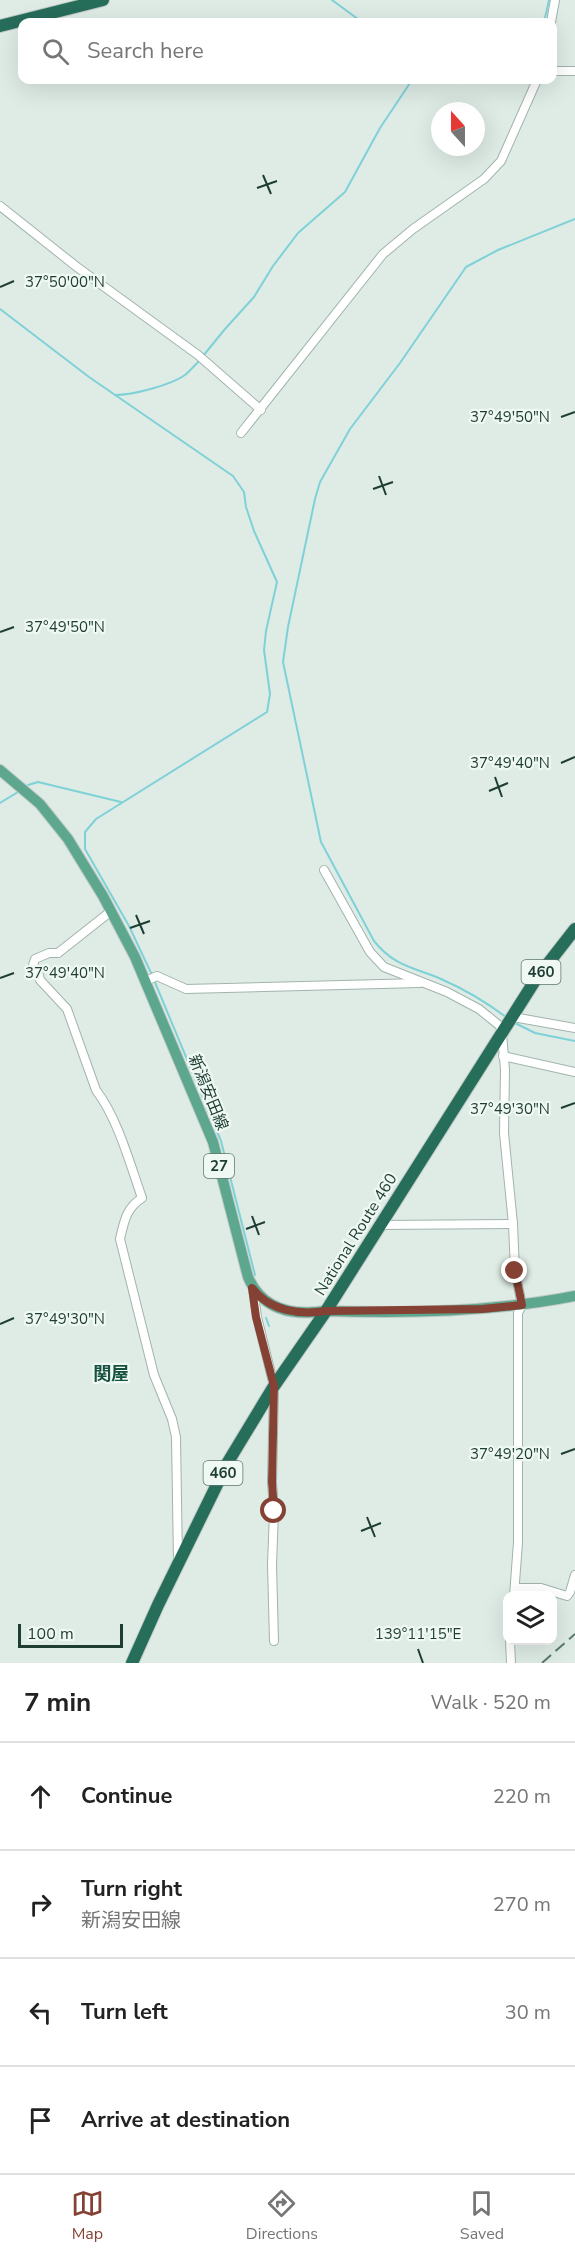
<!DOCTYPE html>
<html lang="en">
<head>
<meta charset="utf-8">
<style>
  body { margin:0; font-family:"Nunito Sans","Noto Sans JP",sans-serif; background:#f6f6f6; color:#222 }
  .controls { position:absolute; right:18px; bottom:18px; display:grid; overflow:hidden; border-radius:12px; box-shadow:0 6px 24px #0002 }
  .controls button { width:54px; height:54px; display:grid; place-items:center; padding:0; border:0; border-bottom:2px solid #e0e0e0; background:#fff; color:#222; font:30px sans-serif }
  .compass { position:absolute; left:431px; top:102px; width:54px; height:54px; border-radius:50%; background:#fff; box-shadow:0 6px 24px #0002; rotate:339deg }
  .scale { position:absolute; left:18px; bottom:15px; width:105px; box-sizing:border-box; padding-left:6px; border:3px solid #1e3e33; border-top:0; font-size:16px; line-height:21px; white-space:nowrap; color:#1e3e33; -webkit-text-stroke:4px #eff8f3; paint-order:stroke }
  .stop { position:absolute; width:18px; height:18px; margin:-14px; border:4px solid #854234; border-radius:50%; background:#fff }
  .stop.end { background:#854234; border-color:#fff; box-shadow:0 2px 6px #0008 }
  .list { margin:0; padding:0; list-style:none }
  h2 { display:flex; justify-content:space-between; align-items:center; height:78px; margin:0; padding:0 24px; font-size:26px }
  h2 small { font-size:20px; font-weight:400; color:#767676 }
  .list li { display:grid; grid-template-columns:39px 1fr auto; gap:18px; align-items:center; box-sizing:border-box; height:108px; padding:0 24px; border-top:2px solid #e0e0e0 }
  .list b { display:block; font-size:22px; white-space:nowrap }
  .list p { margin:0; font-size:20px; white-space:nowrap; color:#767676 }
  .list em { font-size:20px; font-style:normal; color:#767676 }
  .icon { flex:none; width:33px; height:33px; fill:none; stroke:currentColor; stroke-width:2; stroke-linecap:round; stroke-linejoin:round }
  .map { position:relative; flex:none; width:575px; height:1663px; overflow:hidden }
  .search { position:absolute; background:#fff; box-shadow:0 6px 24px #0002; left:18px; right:18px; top:18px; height:66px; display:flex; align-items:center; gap:15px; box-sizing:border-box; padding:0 21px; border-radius:12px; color:#767676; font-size:22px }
  .sheet { height:510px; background:#fff }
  nav { display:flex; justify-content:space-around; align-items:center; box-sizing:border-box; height:84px; border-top:2px solid #e0e0e0; background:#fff; font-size:16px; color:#767676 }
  nav a { display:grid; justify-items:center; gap:3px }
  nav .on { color:#854234 }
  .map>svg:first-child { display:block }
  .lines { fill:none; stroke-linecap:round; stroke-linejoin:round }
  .stream { stroke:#7fd1d8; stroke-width:2 }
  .minor-casing { stroke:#a1b4ac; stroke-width:10 }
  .major-casing { stroke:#c0c9c6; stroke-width:12 }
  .highway-casing { stroke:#c0c9c6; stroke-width:14 }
  .minor { stroke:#fff; stroke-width:8 }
  .major { stroke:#5da78f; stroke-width:10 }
  .highway { stroke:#266d5a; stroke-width:12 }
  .rail { stroke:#587a6e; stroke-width:2; stroke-dasharray:12 6; stroke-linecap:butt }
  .route { stroke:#854234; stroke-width:8 }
  .ticks { fill:none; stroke:#1e3e33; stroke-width:2 }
  .labels { text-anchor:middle; stroke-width:4.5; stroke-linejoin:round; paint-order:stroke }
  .shield { fill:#eff8f3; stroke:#5d766d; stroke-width:1.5 }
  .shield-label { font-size:15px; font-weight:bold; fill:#1e3e33 }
  .street-label { font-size:16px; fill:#1e3e33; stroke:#eff8f3 }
  .neighbourhood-label { font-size:18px; font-weight:bold; fill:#175240; stroke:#eff8f3 }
  .ticks-label { font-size:15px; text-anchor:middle; fill:#1e3e33; stroke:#eff8f3; stroke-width:4.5; stroke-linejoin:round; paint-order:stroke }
</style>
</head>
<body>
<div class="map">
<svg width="575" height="1663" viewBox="0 0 575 1663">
  <rect width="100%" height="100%" fill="#deece5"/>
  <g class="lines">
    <g class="stream">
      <path d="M332 0 362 22"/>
      <path d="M544 22 549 0"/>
      <path d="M0 309 89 377 233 476 244 492 246 507 254 531 277 582 266 631 264 650 270 694 267 712 96 819 85 832V849L129 926 152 975"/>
      <path d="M203 356 225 329 254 297 273 266 298 233 345 192 380 128 412 80"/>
      <path d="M115 395C133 395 171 385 185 375 190 371 195 365 199 361"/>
      <path d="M28 785 38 782 121 802"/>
      <path d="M0 803 18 792"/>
      <path d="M154 980 221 1141 255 1275"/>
      <path d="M506 1017C486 1002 464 989 441 979 413 967 395 967 374 941L321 842 283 662 288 627 315 499 320 482 350 429 400 363 466 267 498 250 575 219"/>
      <path d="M513 1022 535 1033 575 1041"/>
      <path d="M266 1318 269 1326"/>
    </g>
    <defs>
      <g id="minor">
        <path d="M551 22 555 0"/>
        <path d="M552 71H575"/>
        <path d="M0 206 77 267 198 355 261 410"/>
        <path d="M241 433 383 254 413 229 484 179 501 161 537 80"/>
        <path d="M324 870 370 952 384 967 447 992 479 1009 500 1026 502 1033 505 1070 504 1133 513 1224 515 1271 522 1305 518 1313V1542L514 1596"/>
        <path d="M110 912 58 953H49L35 959 33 965 38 971 40 980 67 1009 96 1090C118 1119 130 1164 142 1198 126 1208 124 1222 120 1239L154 1375 172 1419 176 1437 178 1561"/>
        <path d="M146 981 157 976 186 989 420 983"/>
        <path d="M513 1017 575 1028"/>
        <path d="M503 1056 575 1072"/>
        <path d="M379 1225 513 1224"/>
        <path d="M253 1288 257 1317 274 1386 272 1482 274 1511 272 1565 274 1641"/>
        <path d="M515 1588H541L567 1596 570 1592 575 1575"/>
        <path d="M510 1640 511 1663"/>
      </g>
      <path id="major" d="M0 770 40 804 68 839 103 896 135 957 213 1142 248 1277C262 1310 293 1316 326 1311 409 1314 494 1312 575 1296"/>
      <g id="highway">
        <path d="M0 26 103 0"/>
        <path d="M132 1663 158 1605 228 1462 274 1386 326 1311 536 979 575 929"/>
      </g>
    </defs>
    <use href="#minor" class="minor-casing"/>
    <use href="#major" class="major-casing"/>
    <use href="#highway" class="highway-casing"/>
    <use href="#minor" class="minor"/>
    <use href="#major" class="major"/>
    <use href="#highway" class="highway"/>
    <path class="rail" d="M542 1663 575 1634"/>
  </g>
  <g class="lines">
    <path class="route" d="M274 1511 272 1482 274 1386 256 1317 252 1288C269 1311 299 1315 326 1311L482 1309 522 1305 515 1271"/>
  </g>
  <path class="ticks" d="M263 175 271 194M257 188 277 181M0 287 14 281M561 417 575 412M379 476 386 495M373 489 393 482M0 632 14 627M561 763 575 757M495 777 502 797M489 791 508 783M136 915 144 934M130 928 150 921M0 978 14 973M561 1108 575 1103M252 1216 259 1235M246 1229 265 1222M0 1324 14 1318M561 1454 575 1449M367 1517 375 1537M361 1531 381 1523M418 1649 423 1663"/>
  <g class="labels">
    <g class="shield">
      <rect x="521.5" y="960" width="39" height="24" rx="4.5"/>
      <rect x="204" y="1154" width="30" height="24" rx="4.5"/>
      <rect x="203.5" y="1461" width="39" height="24" rx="4.5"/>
    </g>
    <g class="shield-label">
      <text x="541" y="977">460</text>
      <text x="219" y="1171">27</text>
      <text x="223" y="1478">460</text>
    </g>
    <g class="street-label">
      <text transform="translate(209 1092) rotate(68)" y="6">新潟安田線</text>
      <text transform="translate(355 1234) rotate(-58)" y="6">National Route 460</text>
    </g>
    <g class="neighbourhood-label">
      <text x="111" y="1380">関屋</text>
    </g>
  </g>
  <g class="ticks-label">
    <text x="65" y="287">37°50'00"N</text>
    <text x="510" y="422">37°49'50"N</text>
    <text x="65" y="632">37°49'50"N</text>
    <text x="510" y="768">37°49'40"N</text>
    <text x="65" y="978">37°49'40"N</text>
    <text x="510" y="1114">37°49'30"N</text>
    <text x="65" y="1324">37°49'30"N</text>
    <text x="510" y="1459">37°49'20"N</text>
    <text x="418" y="1639">139°11'15"E</text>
  </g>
</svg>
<div class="controls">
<button><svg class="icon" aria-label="layers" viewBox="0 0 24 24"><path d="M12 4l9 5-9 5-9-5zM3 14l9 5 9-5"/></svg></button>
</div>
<svg class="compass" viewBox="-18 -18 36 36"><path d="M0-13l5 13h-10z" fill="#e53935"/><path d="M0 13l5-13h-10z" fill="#767676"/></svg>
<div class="scale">100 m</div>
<div class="stop" style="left:274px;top:1511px"></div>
<div class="stop end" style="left:515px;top:1271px"></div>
<div class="search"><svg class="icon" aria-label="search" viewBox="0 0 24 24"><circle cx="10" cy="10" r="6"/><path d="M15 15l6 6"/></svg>Search here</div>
</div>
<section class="sheet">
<h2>7 min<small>Walk · 520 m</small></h2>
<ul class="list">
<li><svg class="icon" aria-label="ahead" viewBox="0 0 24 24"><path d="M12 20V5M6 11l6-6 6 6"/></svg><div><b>Continue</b></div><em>220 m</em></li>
<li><svg class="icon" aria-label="right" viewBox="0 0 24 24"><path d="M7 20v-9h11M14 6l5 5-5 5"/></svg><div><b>Turn right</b><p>新潟安田線</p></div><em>270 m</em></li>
<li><svg class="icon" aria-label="left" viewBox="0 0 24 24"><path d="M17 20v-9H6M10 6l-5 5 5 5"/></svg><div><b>Turn left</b></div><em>30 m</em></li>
<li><svg class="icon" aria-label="arrive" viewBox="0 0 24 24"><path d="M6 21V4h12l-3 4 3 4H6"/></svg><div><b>Arrive at destination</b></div></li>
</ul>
</section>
<nav>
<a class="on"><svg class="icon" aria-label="map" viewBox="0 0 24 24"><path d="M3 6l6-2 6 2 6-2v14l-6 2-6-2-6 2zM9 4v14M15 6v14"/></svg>Map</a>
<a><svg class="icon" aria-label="directions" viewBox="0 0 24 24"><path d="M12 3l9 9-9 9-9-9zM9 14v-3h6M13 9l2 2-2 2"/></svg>Directions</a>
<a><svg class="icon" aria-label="saved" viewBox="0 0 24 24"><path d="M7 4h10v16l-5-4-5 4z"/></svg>Saved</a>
</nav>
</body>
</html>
